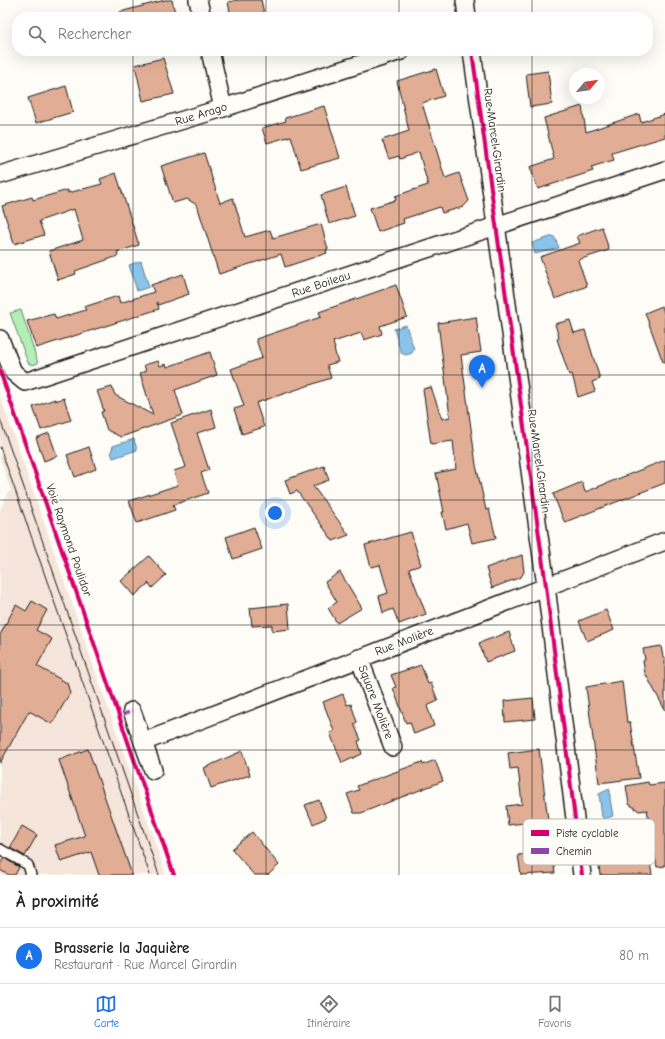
<!DOCTYPE html>
<html lang="fr">
<head>
<meta charset="utf-8">
<style>
  body { margin:0; font-family:"Comic Neue",sans-serif; background:#f2f2f2; color:#222 }
  .compass { position:absolute; left:569px; top:68px; width:36px; height:36px; border-radius:50%; background:#fff; box-shadow:0 4px 16px #0002; rotate:61deg }
  .you { position:absolute; left:275px; top:513px; width:14px; height:14px; margin:-10px; border:3px solid #fff; border-radius:50%; background:#1a73e8; box-shadow:0 0 0 6px #1a73e833 }
  .badge { display:grid; place-items:center; width:26px; height:26px; border-radius:50%; background:#1a73e8; color:#fff; font-size:13px; font-weight:700 }
  .pin { position:absolute; translate:-50% -33px; filter:drop-shadow(0 1px 2px #0008) }
  .pin::after { content:''; position:absolute; top:21px; width:14px; height:12px; background:inherit; clip-path:polygon(0 0,100% 0,50% 100%) }
  .list { margin:0; padding:0; list-style:none }
  h2 { display:flex; justify-content:space-between; align-items:center; height:52px; margin:0; padding:0 16px; font-size:17px }
  h2 small { font-size:13px; font-weight:400; color:#767676 }
  .list li { display:grid; grid-template-columns:26px 1fr auto; gap:12px; align-items:center; box-sizing:border-box; height:56px; padding:0 16px; border-top:1px solid #e0e0e0 }
  .list b { display:block; font-size:15px; white-space:nowrap }
  .list p { margin:0; font-size:13px; white-space:nowrap; color:#767676 }
  .list em { font-size:13px; font-style:normal; color:#767676 }
  .icon { flex:none; width:22px; height:22px; fill:none; stroke:currentColor; stroke-width:2; stroke-linecap:round; stroke-linejoin:round }
  .map { position:relative; flex:none; width:665px; height:875px; overflow:hidden }
  .search { position:absolute; background:#fff; box-shadow:0 4px 16px #0002; left:12px; right:12px; top:12px; height:44px; display:flex; align-items:center; gap:10px; box-sizing:border-box; padding:0 14px; border-radius:16px; color:#767676; font-size:15px }
  .sheet { height:108px; background:#fff }
  nav { display:flex; justify-content:space-around; align-items:center; box-sizing:border-box; height:56px; border-top:1px solid #e0e0e0; background:#fff; font-size:11px; color:#767676 }
  nav a { display:grid; justify-items:center; gap:2px }
  nav .on { color:#1a73e8 }
  .map>svg:first-child { display:block }
  .built { fill:#f5e5da }
  .green { fill:#b3f0b6; stroke:#688669 }
  .water { fill:#8ac4ea; stroke:#5e8198 }
  .building { fill:#e1ae95; stroke:#1c1c1c }
  .lines { fill:none; stroke-linecap:round; stroke-linejoin:round }
  .lane-casing { stroke:#1c1c1c; stroke-width:12 }
  .street-casing { stroke:#1c1c1c; stroke-width:20 }
  .lane { stroke:#fdfcf7; stroke-width:9 }
  .street { stroke:#fdfcf7; stroke-width:17 }
  .tram { stroke:#1c1c1c; stroke-width:1 }
  .quiet { stroke:#8e44ad; stroke-width:3; stroke-dasharray:6 3; stroke-linecap:butt }
  .cycleway-casing { stroke:#fdfcf7; stroke-width:6 }
  .cycleway { stroke:#d6006c; stroke-width:4 }
  .grid { fill:none; stroke:#1c1c1c; stroke-width:1; stroke-opacity:0.55 }
  .labels { text-anchor:middle; stroke-width:3; stroke-linejoin:round; paint-order:stroke }
  .street-label { font-size:12px; fill:#1c1c1c; stroke:#fdfcf7 }
  .key { fill:#fdfcf7; stroke:#bab9b5; stroke-width:1 }
  .key-label { font-size:11px; fill:#1c1c1c }
</style>
</head>
<body>
<div class="map">
<svg width="665" height="875" viewBox="0 0 665 875">
  <rect width="100%" height="100%" fill="#fdfcf7"/>
  <filter id="ink" filterUnits="userSpaceOnUse"><feTurbulence type="fractalNoise" baseFrequency=".025" numOctaves="2"/><feDisplacementMap in="SourceGraphic" scale="8" xChannelSelector="R" yChannelSelector="G"/><feConvolveMatrix kernelMatrix="1 2 1 2 8 2 1 2 1" color-interpolation-filters="sRGB"/></filter>
  <g filter="url(#ink)">
    <path class="built" d="M0 396 166 875H0V511L8 492 11 491 0 458Z"/>
    <path class="green" d="M21 310 38 363 32 365 28 363 10 313Z"/>
    <g class="water">
      <path d="M553 236 555 238 559 248 535 254 532 243Z"/>
      <path d="M141 261 149 287 137 291 129 265Z"/>
      <path d="M406 325 414 349 412 353 406 355 401 353 394 329Z"/>
      <path d="M134 439 137 450 113 458 111 452 113 446Z"/>
      <path d="M609 789 610 790V799L613 816 604 819 602 817 599 794Z"/>
    </g>
    <g class="building">
      <path d="M165 0H172L176 17H120V12Z"/>
      <path d="M238 0H261L265 17H231L228 2Z"/>
      <path d="M163 58 174 94 143 101 135 65Z"/>
      <path d="M436 69 444 96 422 103 445 178 459 173 469 201 463 207 442 213 440 207 403 219 404 223 378 232 370 208 396 200 395 196 428 185 419 152 400 159 399 156 389 159 382 140 409 131 397 81Z"/>
      <path d="M548 71 552 104 530 107 526 74Z"/>
      <path d="M66 86 73 112 36 123 28 98Z"/>
      <path d="M324 106 340 158 301 169 291 136 267 143 262 128 286 121 285 118Z"/>
      <path d="M582 106 586 132 639 114 641 122 665 114V137L612 153 614 160 591 167 593 171 538 189 530 167 554 159 544 118Z"/>
      <path d="M204 153 220 203 233 198 245 237 270 230 273 238 321 224 328 249 326 250 327 253 285 267 281 254 219 274 197 205 187 199 173 203 161 166Z"/>
      <path d="M116 173 139 245 117 252 118 256 75 271 76 274 58 280 49 251 83 240 74 209 39 221 44 235 14 244 2 206 32 197 33 200 68 190V193L102 184 100 179Z"/>
      <path d="M346 187 355 216 329 224 321 195Z"/>
      <path d="M602 227 609 250 578 260 587 286 555 299 540 257 580 243 577 236Z"/>
      <path d="M183 274 189 294 158 305 157 302 159 309 36 348 27 321 54 314 56 319 86 310 84 307 118 296 120 303 154 292 151 285Z"/>
      <path d="M396 285 407 317 380 326 382 334 364 340 361 333 333 342 335 349H334L338 362 327 365 331 378 256 403 264 427 242 434 234 409 244 406 231 369 262 358 256 339 321 317 319 312Z"/>
      <path d="M662 306 665 317V362H663L645 313Z"/>
      <path d="M476 317 481 352 461 355 476 465 486 510 489 509 496 538 472 543 467 523 446 529 442 512H444L436 473 456 469 453 441 431 444 423 389 431 387 442 419 450 417 438 323Z"/>
      <path d="M570 320 574 333 585 330 600 379 592 382 595 391 578 397 572 374 569 375 557 339 559 338 555 324Z"/>
      <path d="M210 352 217 375 175 390 183 415 121 437 107 430 101 412 104 411 97 391 112 387 115 395 153 415 140 373 146 371 144 365 158 361 160 366 166 364 167 367Z"/>
      <path d="M64 398 71 420 41 430 33 407 55 399V401Z"/>
      <path d="M211 409 216 427 197 433 209 470 201 473 208 493 173 505 175 510 137 523 129 501 178 485 174 471 186 467 171 423Z"/>
      <path d="M49 433 57 456 44 461 36 438Z"/>
      <path d="M89 447 96 469 75 477 67 455Z"/>
      <path d="M665 460V483L565 522 564 521 553 494 582 482 585 492Z"/>
      <path d="M324 466 329 480 313 486 349 535 333 541 297 491 290 494 285 480Z"/>
      <path d="M254 527 262 549 233 559 226 537Z"/>
      <path d="M411 532 421 565 409 569 426 614 399 624 393 609 383 613 379 596 388 593 380 565 371 567 365 545Z"/>
      <path d="M522 555 524 572 521 577 492 588 486 568Z"/>
      <path d="M149 556 166 575 152 588 149 583 134 596 121 581Z"/>
      <path d="M340 572 362 608 337 623 328 608 337 602 325 582Z"/>
      <path d="M32 601 47 610 36 630 52 639 37 666 67 683 70 693 52 724 29 711 0 763V635L16 605 26 611Z"/>
      <path d="M288 604 290 629 272 631V625L252 626 250 608Z"/>
      <path d="M606 610 614 630 587 641 579 621Z"/>
      <path d="M509 632 515 651 486 662 479 643Z"/>
      <path d="M661 646 663 657H665V710L645 673 643 661 645 660 643 649Z"/>
      <path d="M421 665 428 684 431 683 438 701 427 706 434 726 414 734 410 722 406 723 393 688 396 687 391 675Z"/>
      <path d="M622 681 627 722H630L639 778 599 783 586 687Z"/>
      <path d="M343 694 347 705 351 704 357 722 354 724 361 740 358 741 362 754 342 763 330 733 334 731 323 702Z"/>
      <path d="M533 698 535 719 505 722 504 701Z"/>
      <path d="M88 749 132 875H99L91 852 61 862 55 845 85 836 59 760Z"/>
      <path d="M539 749 548 820 508 825 506 806 522 804 518 768 510 769 508 753Z"/>
      <path d="M242 751 250 775 211 788 204 768Z"/>
      <path d="M435 760 443 781 361 813H354L347 794 359 790 357 786 422 762 423 765Z"/>
      <path d="M648 782 649 785 665 783V866L657 867 647 810 639 811 629 804 626 786Z"/>
      <path d="M319 800 326 818 313 824 305 805Z"/>
      <path d="M22 826 37 835 25 856 10 848Z"/>
      <path d="M252 832 279 865 268 875H254L232 849Z"/>
      <path d="M647 843 652 875H600L597 850Z"/>
      <path d="M552 852 555 873 521 875 518 855Z"/>
      <path d="M4 858 19 867 15 875H9L0 870V864Z"/>
    </g>
    <g class="lines">
      <defs>
        <path id="lane" d="M0 849 28 865 31 875"/>
        <g id="street">
          <path d="M198 0 202 17"/>
          <path d="M465 0 467 17"/>
          <path d="M210 51 223 108"/>
          <path d="M472 51 546 586 582 875"/>
          <path d="M0 175 223 108 401 51"/>
          <path d="M0 339 13 372 25 382 665 170"/>
          <path d="M359 658 393 747"/>
          <path d="M132 711 153 770"/>
          <path d="M143 742 665 541"/>
        </g>
      </defs>
      <use href="#lane" class="lane-casing"/>
      <use href="#street" class="street-casing"/>
      <use href="#lane" class="lane"/>
      <use href="#street" class="street"/>
      <g class="tram">
        <path d="M0 419 159 875"/>
        <path d="M0 447 150 875"/>
      </g>
      <path class="quiet" d="M121 720 119 716 132 711"/>
      <defs>
        <g id="cycleway">
          <path d="M472 51 546 586 582 875"/>
          <path d="M0 371 174 875"/>
        </g>
      </defs>
      <use href="#cycleway" class="cycleway-casing"/>
      <use href="#cycleway" class="cycleway"/>
    </g>
  </g>
  <path class="grid" d="M133 0V17M266 0V17M399 0V17M532 0V17M133 51V875M266 51V875M399 51V875M532 51V875M0 125H665M0 250H665M0 375H665M0 500H665M0 625H665M0 750H665"/>
  <g class="labels">
    <g class="street-label">
      <text transform="translate(201 114) rotate(-17)" y="4">Rue Arago</text>
      <text transform="translate(495 140) rotate(82)" y="4">Rue Marcel Girardin</text>
      <text transform="translate(321 284) rotate(-18)" y="4">Rue Boileau</text>
      <text transform="translate(539 461) rotate(82)" y="4">Rue Marcel Girardin</text>
      <text transform="translate(69 540) rotate(71)" y="4">Voie Raymond Poulidor</text>
      <text transform="translate(404 641) rotate(-21)" y="4">Rue Molière</text>
      <text transform="translate(376 702) rotate(69)" y="4">Square Molière</text>
    </g>
  </g>
  <rect x="523" y="819" width="132" height="46" rx="6" class="key"/>
  <rect x="531" y="830" width="18" height="6" fill="#d6006c"/>
  <rect x="531" y="848" width="18" height="6" fill="#8e44ad"/>
  <g class="key-label">
    <text x="556" y="837">Piste cyclable</text>
    <text x="556" y="855">Chemin</text>
  </g>
</svg>
<svg class="compass" viewBox="-18 -18 36 36"><path d="M0-13l5 13h-10z" fill="#e53935"/><path d="M0 13l5-13h-10z" fill="#767676"/></svg>
<div class="you"></div>
<div class="pin badge" style="left:482px;top:388px">A</div>
<div class="search"><svg class="icon" aria-label="search" viewBox="0 0 24 24"><circle cx="10" cy="10" r="6"/><path d="M15 15l6 6"/></svg>Rechercher</div>
</div>
<section class="sheet">
<h2>À proximité<small></small></h2>
<ul class="list">
<li><span class="badge">A</span><div><b>Brasserie la Jaquière</b><p>Restaurant · Rue Marcel Girardin</p></div><em>80 m</em></li>
</ul>
</section>
<nav>
<a class="on"><svg class="icon" aria-label="map" viewBox="0 0 24 24"><path d="M3 6l6-2 6 2 6-2v14l-6 2-6-2-6 2zM9 4v14M15 6v14"/></svg>Carte</a>
<a><svg class="icon" aria-label="directions" viewBox="0 0 24 24"><path d="M12 3l9 9-9 9-9-9zM9 14v-3h6M13 9l2 2-2 2"/></svg>Itinéraire</a>
<a><svg class="icon" aria-label="saved" viewBox="0 0 24 24"><path d="M7 4h10v16l-5-4-5 4z"/></svg>Favoris</a>
</nav>
</body>
</html>
